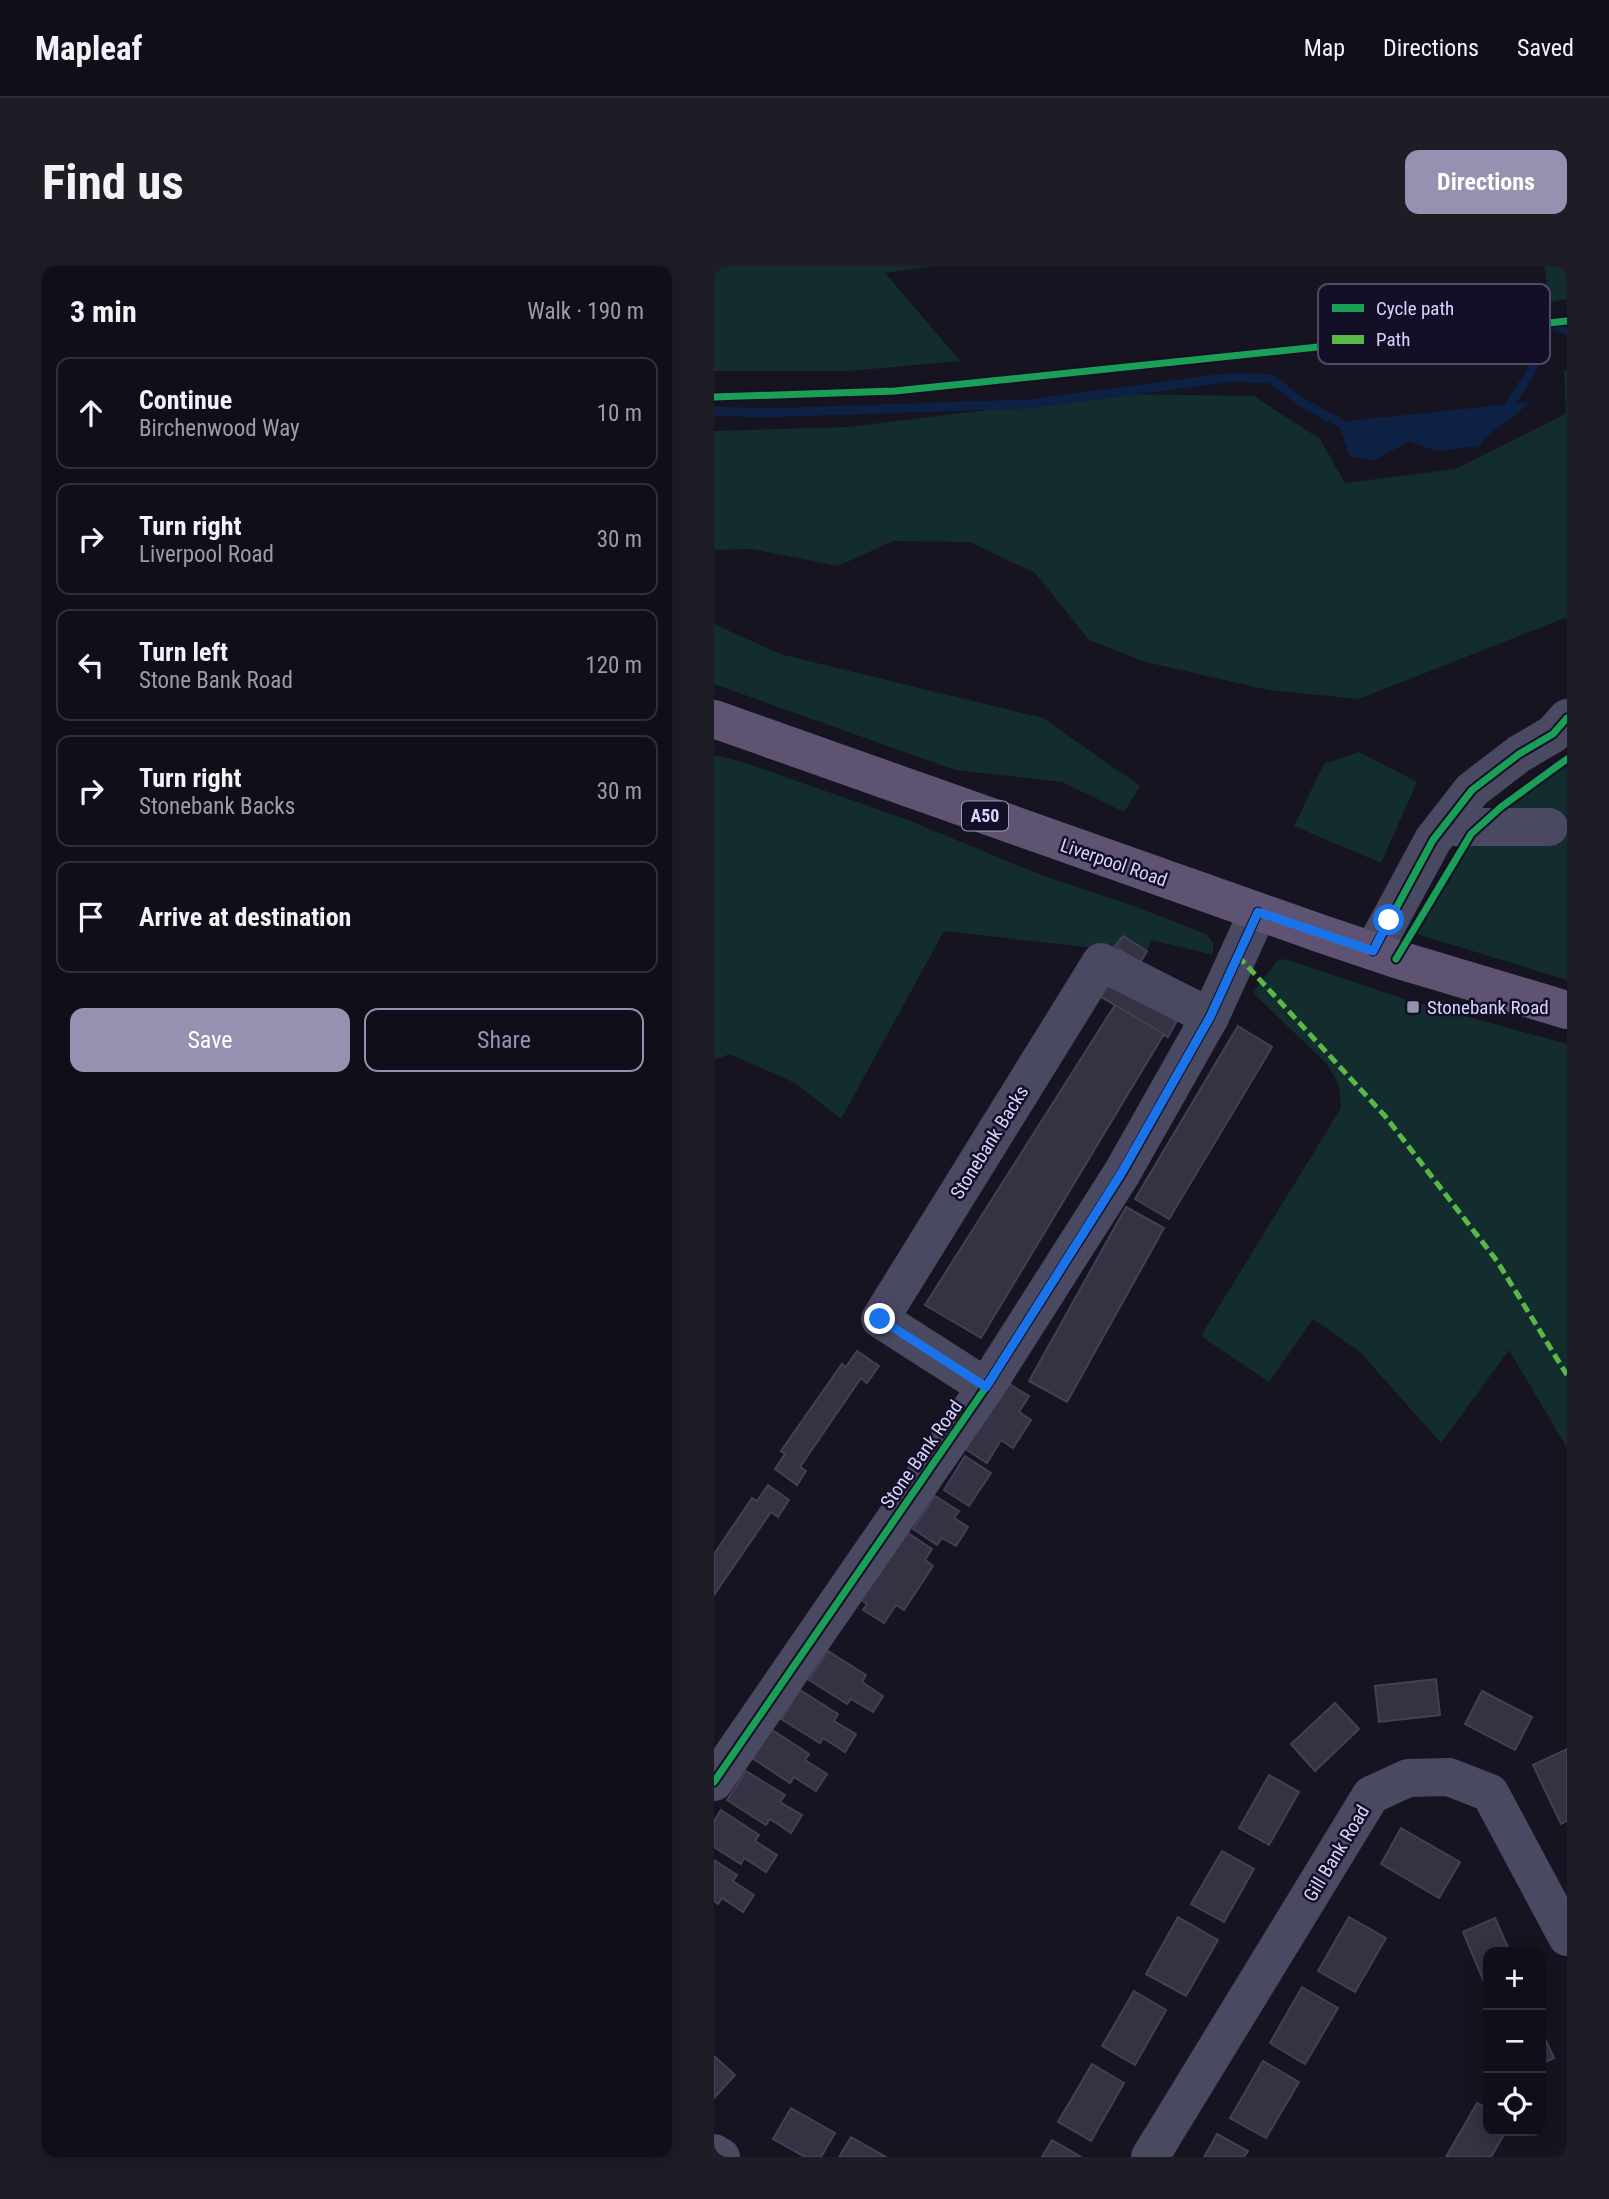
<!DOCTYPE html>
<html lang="en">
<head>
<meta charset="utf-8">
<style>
  body { margin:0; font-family:"Roboto Condensed",sans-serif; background:#1e1d26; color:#f1f3f6 }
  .controls { position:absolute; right:21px; bottom:21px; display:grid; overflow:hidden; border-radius:14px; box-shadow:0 4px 18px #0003 }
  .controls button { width:63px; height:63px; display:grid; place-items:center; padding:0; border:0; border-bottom:2px solid #302f38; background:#100f19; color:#f1f3f6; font:35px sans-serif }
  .stop { position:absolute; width:21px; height:21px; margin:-16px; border:5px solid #1a73e8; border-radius:50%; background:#fff }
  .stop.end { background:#1a73e8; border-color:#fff; box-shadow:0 2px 7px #0008 }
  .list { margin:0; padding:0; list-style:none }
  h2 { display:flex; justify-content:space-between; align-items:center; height:91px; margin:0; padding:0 28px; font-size:30px }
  h2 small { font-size:23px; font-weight:400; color:#9c9ca2 }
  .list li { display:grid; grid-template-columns:46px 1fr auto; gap:21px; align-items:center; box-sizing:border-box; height:112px; margin:0 14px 14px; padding:0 14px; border:2px solid #302f38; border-radius:14px }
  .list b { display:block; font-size:26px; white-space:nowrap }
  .list p { margin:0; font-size:23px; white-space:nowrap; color:#9c9ca2 }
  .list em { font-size:23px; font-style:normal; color:#9c9ca2 }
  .actions { display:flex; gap:14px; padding:21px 28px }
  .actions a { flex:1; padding:16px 0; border:2px solid #9591b1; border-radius:14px; text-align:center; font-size:24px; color:#9591b1 }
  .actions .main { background:#9591b1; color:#fff }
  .icon { flex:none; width:38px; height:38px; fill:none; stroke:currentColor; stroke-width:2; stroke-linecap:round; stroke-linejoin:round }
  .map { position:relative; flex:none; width:853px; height:1891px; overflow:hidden; border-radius:14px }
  header { display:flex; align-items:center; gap:42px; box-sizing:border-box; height:98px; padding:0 35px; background:#100f19; border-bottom:2px solid #302f38 }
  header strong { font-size:33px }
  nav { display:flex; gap:38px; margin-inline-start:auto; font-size:24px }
  .intro { display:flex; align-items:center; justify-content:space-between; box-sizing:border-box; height:168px; padding:0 42px }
  h1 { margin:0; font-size:49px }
  .button { padding:18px 32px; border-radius:14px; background:#9591b1; color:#fff; font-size:24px; font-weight:700 }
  main { display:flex; gap:42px; padding:0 42px }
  aside { flex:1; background:#100f19; border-radius:14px; box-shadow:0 4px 18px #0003 }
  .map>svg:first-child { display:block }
  .green { fill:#132c2d }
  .water { fill:#0d2144 }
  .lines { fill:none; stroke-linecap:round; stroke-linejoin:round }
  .stream { stroke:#0d2144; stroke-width:9 }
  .building { fill:#343243; stroke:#433f54; stroke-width:2 }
  .minor { stroke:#4a4962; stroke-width:38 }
  .major { stroke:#5e5373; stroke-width:38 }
  .quiet { stroke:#58b947; stroke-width:5; stroke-dasharray:10 5; stroke-linecap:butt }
  .cycleway-casing { stroke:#130f26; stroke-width:11 }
  .cycleway { stroke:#1a9f57; stroke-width:7 }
  .route { stroke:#1a73e8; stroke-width:9 }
  .poi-dot { fill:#9591b1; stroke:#130f26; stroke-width:2.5 }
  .labels { text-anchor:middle; stroke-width:5; stroke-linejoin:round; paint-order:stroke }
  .shield { fill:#130f26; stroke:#9e99be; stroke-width:2 }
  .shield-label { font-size:18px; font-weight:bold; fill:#d9d4ff }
  .street-label { font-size:19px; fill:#d9d4ff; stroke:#130f26 }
  .poi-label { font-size:19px; fill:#d9d4ff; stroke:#130f26; text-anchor:start }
  .key { fill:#130f26; stroke:#4e4a67; stroke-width:2 }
  .key-label { font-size:19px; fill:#d9d4ff }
</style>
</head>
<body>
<header>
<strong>Mapleaf</strong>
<nav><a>Map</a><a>Directions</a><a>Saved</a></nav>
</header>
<div class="intro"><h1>Find us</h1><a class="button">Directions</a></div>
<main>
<aside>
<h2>3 min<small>Walk · 190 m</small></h2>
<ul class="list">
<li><svg class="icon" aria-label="ahead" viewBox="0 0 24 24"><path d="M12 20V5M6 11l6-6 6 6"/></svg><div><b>Continue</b><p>Birchenwood Way</p></div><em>10 m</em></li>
<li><svg class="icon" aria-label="right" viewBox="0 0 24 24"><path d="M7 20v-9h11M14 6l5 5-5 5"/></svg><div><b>Turn right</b><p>Liverpool Road</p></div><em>30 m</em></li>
<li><svg class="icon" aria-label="left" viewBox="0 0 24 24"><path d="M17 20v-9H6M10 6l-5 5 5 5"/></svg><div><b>Turn left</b><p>Stone Bank Road</p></div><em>120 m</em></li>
<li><svg class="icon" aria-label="right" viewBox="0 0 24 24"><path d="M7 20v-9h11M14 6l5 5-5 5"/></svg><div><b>Turn right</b><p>Stonebank Backs</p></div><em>30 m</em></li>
<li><svg class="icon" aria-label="arrive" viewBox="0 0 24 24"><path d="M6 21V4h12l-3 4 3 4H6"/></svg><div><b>Arrive at destination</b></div></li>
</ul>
<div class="actions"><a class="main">Save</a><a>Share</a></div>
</aside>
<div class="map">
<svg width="853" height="1891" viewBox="0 0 853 1891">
  <rect width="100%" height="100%" fill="#161421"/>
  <g class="green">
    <path d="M0 0H219L171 7 246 95 134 105H0Z"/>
    <path d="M830 0H853V33L836 36Z"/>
    <path d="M853 103V351L645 433 554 424 432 396 375 374 321 307 256 276 179 275 124 300 38 283 0 284V165L134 161 401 128 540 130 606 173 631 217 741 203 852 148 850 105Z"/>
    <path d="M0 358 66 388 329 452 426 520 410 546 348 516 241 504 0 418Z"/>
    <path d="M645 486 703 516 667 597 580 560 610 498Z"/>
    <path d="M0 489 29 496 194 554 327 609 414 638 492 668 499 677V689L437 674 433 685 409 670 398 684 230 665 127 853 81 817 16 788 0 794Z"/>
    <path d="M853 492V714L700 667 743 600 757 568 787 541Z"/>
    <path d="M571 693 693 734 853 778V1182L795 1084 727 1177 645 1085 599 1053 555 1116 487 1070 627 842 625 819 613 798 539 727 563 695Z"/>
  </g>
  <path class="water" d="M817 136 776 168 765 180 722 185 695 175 661 194 636 191 624 156Z"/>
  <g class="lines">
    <g class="stream">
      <path d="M796 138 818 104 833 58 853 64"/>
      <path d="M0 145 46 147 315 138 519 111 558 113 587 136 624 156"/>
    </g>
  </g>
  <g class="building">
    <path d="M409 670 433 685 426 697 401 680Z"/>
    <path d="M389 705 466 749 454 771 377 725Z"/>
    <path d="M401 739 450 768 267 1072 211 1039Z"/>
    <path d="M524 760 558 781 455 953 421 933Z"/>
    <path d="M412 941 450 962 353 1136 315 1115Z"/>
    <path d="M143 1085 165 1100 153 1117 147 1112 86 1201 92 1205 83 1219 61 1203 71 1188 67 1185 128 1098 132 1101Z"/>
    <path d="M292 1116 315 1130 305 1146 317 1154 299 1182 287 1174 273 1197 250 1182Z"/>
    <path d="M251 1190 277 1207 255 1240 230 1224Z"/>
    <path d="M54 1219 75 1234 64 1251 57 1246 0 1329V1288L38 1232 43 1235Z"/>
    <path d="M221 1230 245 1245 240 1252 254 1261 242 1280 228 1272 223 1279 199 1263Z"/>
    <path d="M191 1265 218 1283 211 1294 219 1300 190 1344 182 1339 170 1357 149 1344 153 1338 147 1334Z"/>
    <path d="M114 1385 152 1409 148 1416 169 1430 159 1446 137 1433 133 1438 95 1414Z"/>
    <path d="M722 1413 726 1449 665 1456 661 1420Z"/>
    <path d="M86 1424 124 1448 120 1455 142 1468 131 1486 109 1472 106 1477 67 1453Z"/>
    <path d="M768 1425 818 1451 801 1484 751 1458Z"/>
    <path d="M621 1437 645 1463 601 1505 577 1478Z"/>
    <path d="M57 1463 95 1488 91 1494 113 1508 102 1525 80 1511 76 1517 38 1492Z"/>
    <path d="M853 1483V1555L847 1558 819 1499Z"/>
    <path d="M32 1505 71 1529 66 1536 88 1549 77 1567 56 1553 52 1559 13 1534Z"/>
    <path d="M555 1509 585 1526 555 1579 525 1562Z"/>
    <path d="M7 1544 45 1569 41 1575 63 1589 52 1606 30 1592 27 1598 0 1581V1555Z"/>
    <path d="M687 1562 746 1596 725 1632 667 1598Z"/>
    <path d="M508 1585 540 1603 510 1656 477 1638Z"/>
    <path d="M0 1594 23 1609 19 1615 40 1629 29 1646 8 1632 4 1638 0 1635Z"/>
    <path d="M464 1651 504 1674 472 1730 432 1708Z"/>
    <path d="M635 1651 672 1672 641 1726 604 1705Z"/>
    <path d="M781 1652 796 1686H774V1720L772 1721 749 1666Z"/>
    <path d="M588 1721 624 1742 591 1798 556 1777Z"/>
    <path d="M420 1725 452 1744 421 1799 388 1780Z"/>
    <path d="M827 1764 840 1792 827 1798Z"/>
    <path d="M0 1790 21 1809 0 1832Z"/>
    <path d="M549 1795 585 1816 552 1872 516 1852Z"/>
    <path d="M378 1798 410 1817 377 1875 344 1856Z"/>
    <path d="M763 1837 774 1843V1865H792L777 1891H732Z"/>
    <path d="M77 1842 121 1867 107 1891H91L59 1873Z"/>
    <path d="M503 1868 534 1885 530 1891H490Z"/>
    <path d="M137 1871 172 1891H125Z"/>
    <path d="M338 1874 367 1891H328Z"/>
  </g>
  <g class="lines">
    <g class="minor">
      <path d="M730 561H835"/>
      <path d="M659 685 719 574 758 524 805 488 839 468 853 452"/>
      <path d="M272 1121 166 1053 387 696 496 751"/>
      <path d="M0 1516 272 1121 408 907 496 751 544 646"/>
      <path d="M0 1887 7 1891"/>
      <path d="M436 1891 657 1529 694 1512 735 1511 776 1527 853 1671"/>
    </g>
    <path class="major" d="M0 453 608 668 682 693 853 744"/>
    <path class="quiet" d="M524 690 671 850 783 995 853 1109"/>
    <defs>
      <g id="cycleway">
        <path d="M0 131 181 125 853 55"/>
        <path d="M659 685 719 574 758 524 805 488 839 468 853 452"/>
        <path d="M682 693 757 568 787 541 853 493"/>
        <path d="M0 1516 272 1121 408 907 496 751 544 646"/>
      </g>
    </defs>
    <use href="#cycleway" class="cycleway-casing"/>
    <use href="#cycleway" class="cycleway"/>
  </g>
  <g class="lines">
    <path class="route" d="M166 1053 272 1121 408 906 496 751 544 646 659 685 675 654"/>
  </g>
  <rect class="poi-dot" x="692" y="734" width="14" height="14" rx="3.5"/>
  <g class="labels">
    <rect class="shield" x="248" y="535.5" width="46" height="29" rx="5"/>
    <g class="shield-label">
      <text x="271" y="556">A50</text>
    </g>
    <g class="street-label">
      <text transform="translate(400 596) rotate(19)" y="7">Liverpool Road</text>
      <text transform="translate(275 876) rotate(-58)" y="7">Stonebank Backs</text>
      <text transform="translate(207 1188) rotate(-55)" y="7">Stone Bank Road</text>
      <text transform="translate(622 1587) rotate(-59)" y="7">Gill Bank Road</text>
    </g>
    <g class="poi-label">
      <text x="713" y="748">Stonebank Road</text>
    </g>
  </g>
  <rect x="604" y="18" width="232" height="80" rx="10" class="key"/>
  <rect x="618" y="38" width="32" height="8" fill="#1a9f57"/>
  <rect x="618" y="69" width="32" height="9" fill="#58b947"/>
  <g class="key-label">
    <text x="662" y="49">Cycle path</text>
    <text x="662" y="80">Path</text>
  </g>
</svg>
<div class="controls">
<button>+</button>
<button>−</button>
<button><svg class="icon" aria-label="locate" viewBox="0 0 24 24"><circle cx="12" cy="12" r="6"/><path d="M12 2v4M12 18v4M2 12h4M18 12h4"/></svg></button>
</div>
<div class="stop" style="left:675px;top:654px"></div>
<div class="stop end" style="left:166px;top:1053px"></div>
</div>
</main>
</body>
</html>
